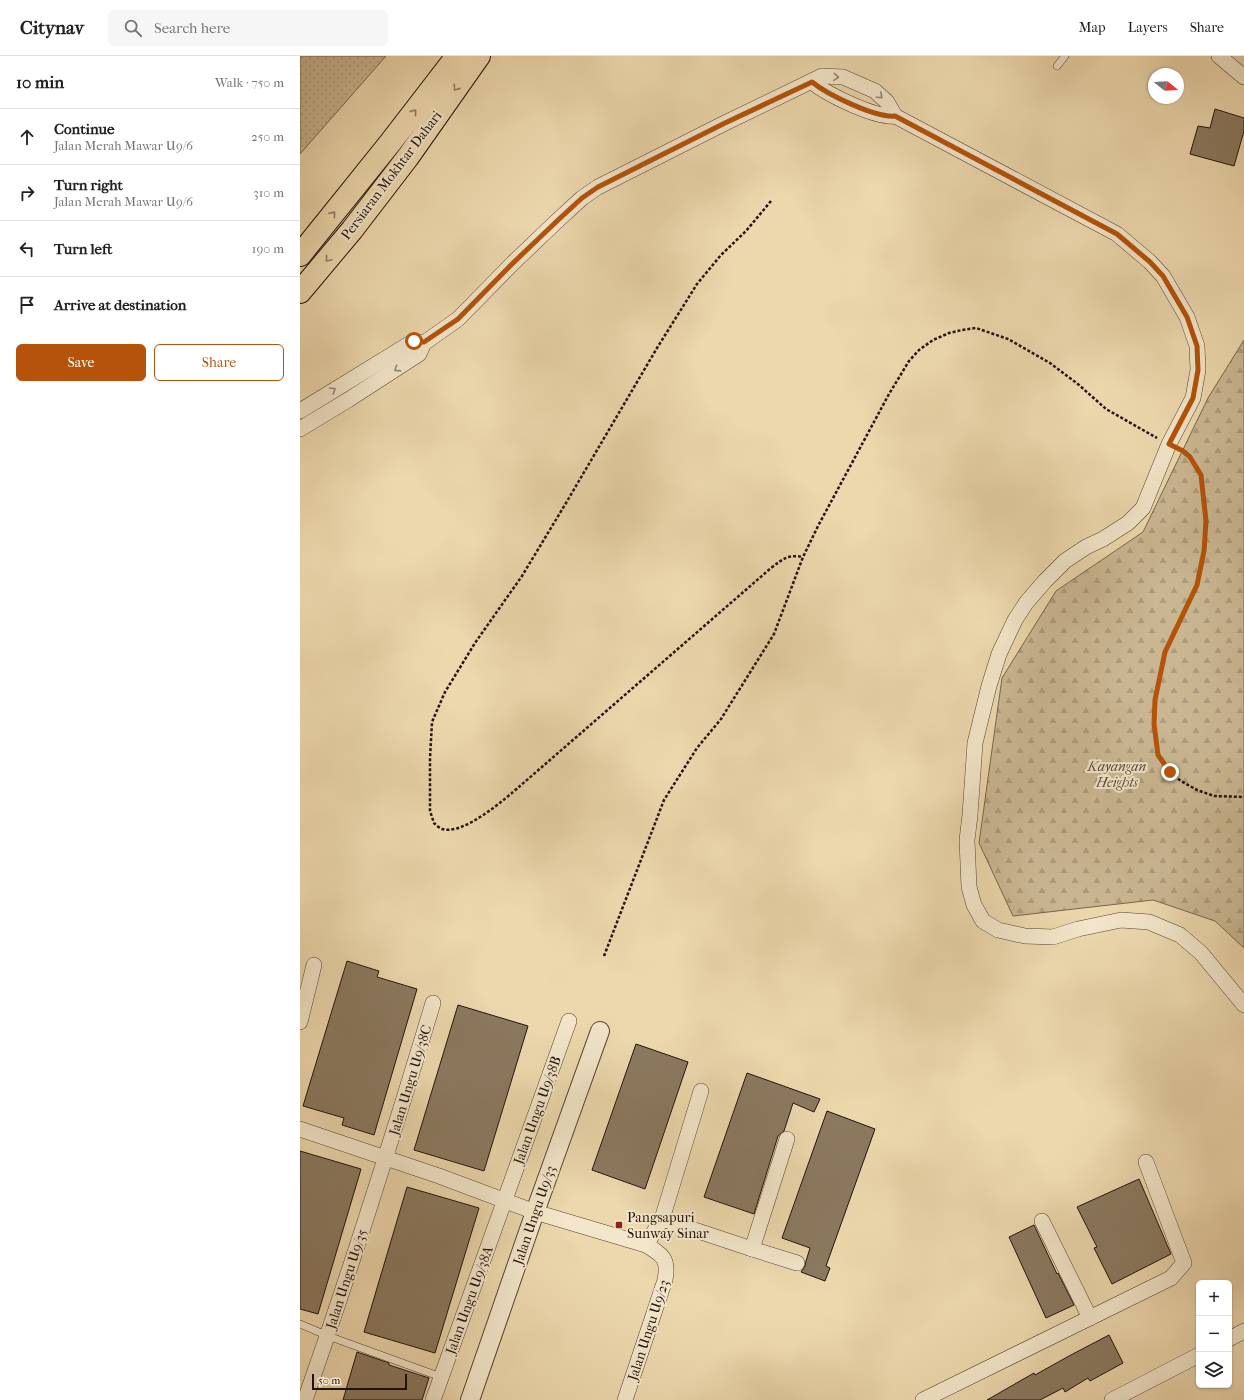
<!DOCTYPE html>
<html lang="en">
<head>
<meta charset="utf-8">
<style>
  body { margin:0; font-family:"IM FELL French Canon",serif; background:#f6f6f6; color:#202124 }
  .controls { position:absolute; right:12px; bottom:12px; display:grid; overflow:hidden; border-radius:6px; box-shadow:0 1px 3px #0004 }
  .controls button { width:36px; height:36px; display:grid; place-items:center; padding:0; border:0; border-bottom:1px solid #e0e0e0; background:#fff; color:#202124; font:20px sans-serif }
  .compass { position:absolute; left:848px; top:12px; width:36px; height:36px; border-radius:50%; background:#fff; box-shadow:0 1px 3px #0004; rotate:108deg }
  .scale { position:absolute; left:12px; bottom:10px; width:95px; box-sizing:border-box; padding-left:4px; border:2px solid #21130c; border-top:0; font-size:11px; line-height:14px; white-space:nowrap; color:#21130c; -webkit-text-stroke:3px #f3e6ca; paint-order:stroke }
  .stop { position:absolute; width:12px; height:12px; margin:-9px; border:3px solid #b45309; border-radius:50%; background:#fff }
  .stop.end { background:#b45309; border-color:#fff; box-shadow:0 1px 4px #0008 }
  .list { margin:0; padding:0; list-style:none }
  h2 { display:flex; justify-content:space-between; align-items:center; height:52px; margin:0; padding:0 16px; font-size:17px }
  h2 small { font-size:13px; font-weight:400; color:#757577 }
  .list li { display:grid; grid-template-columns:26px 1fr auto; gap:12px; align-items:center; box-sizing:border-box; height:56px; padding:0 16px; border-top:1px solid #e0e0e0 }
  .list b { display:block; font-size:15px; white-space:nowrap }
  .list p { margin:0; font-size:13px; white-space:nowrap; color:#757577 }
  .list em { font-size:13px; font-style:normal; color:#757577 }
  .actions { display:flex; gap:8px; padding:12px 16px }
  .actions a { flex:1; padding:9px 0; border:1px solid #b45309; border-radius:6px; text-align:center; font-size:14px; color:#b45309 }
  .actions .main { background:#b45309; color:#fff }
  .icon { flex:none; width:22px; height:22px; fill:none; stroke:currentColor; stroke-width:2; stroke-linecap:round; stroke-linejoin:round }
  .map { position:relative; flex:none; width:944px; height:1344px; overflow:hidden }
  header { display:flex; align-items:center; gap:24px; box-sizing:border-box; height:56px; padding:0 20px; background:#fff; border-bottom:1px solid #e0e0e0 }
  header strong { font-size:19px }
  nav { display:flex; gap:22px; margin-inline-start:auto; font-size:14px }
  .search { width:280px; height:36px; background:#f6f6f6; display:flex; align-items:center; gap:10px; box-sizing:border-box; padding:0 14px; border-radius:6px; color:#757577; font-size:15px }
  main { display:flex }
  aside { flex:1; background:#fff }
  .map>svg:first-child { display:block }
  .forest { fill:url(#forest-firs); stroke:#76654f }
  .park { fill:url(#park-dots); stroke:#76654f }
  .building { fill:#8b7960; stroke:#21130c }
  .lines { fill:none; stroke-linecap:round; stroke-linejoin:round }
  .service-casing { stroke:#544434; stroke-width:8 }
  .minor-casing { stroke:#544434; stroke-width:16 }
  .tertiary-casing { stroke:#544434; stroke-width:20 }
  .primary-casing { stroke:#21130c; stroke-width:24 }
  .path { stroke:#21130c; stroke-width:2.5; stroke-dasharray:3 2; stroke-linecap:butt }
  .service { stroke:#f3e6ca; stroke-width:7 }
  .minor { stroke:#f3e6ca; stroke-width:15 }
  .tertiary { stroke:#f3e6ca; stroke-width:18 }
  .primary { stroke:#edd8ad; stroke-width:22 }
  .oneway { stroke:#948774 }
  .oneway2 { stroke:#917f65 }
  .route { stroke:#b45309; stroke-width:5 }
  .poi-dot { fill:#8f2418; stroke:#f3e6ca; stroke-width:1.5 }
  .labels { text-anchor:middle; stroke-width:4; stroke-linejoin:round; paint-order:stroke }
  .street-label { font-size:14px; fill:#21130c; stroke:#f3e6ca }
  .park-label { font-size:14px; font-style:italic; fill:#5c4c3b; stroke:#f3e6ca }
  .poi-label { font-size:14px; fill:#21130c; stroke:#f3e6ca; text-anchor:start }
</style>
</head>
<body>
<header>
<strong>Citynav</strong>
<div class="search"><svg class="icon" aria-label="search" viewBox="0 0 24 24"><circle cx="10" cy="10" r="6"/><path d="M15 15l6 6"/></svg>Search here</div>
<nav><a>Map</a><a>Layers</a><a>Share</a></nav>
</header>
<main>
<aside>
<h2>10 min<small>Walk · 750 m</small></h2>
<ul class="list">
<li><svg class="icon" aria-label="ahead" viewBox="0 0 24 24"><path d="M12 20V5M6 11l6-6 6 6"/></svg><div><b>Continue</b><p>Jalan Merah Mawar U9/6</p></div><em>250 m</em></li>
<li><svg class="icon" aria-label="right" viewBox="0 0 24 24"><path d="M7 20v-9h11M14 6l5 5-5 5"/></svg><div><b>Turn right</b><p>Jalan Merah Mawar U9/6</p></div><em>310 m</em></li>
<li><svg class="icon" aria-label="left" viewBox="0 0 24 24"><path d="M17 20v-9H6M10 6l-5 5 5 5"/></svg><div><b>Turn left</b></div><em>190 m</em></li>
<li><svg class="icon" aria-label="arrive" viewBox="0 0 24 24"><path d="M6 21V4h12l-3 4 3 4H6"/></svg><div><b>Arrive at destination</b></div></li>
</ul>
<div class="actions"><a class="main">Save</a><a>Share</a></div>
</aside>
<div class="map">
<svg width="944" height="1344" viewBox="0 0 944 1344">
  <defs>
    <pattern id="forest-firs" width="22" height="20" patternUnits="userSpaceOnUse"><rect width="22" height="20" fill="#cab792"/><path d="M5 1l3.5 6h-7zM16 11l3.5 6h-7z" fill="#ad9c7d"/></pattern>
    <pattern id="park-dots" width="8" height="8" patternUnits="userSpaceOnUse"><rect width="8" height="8" fill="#cab792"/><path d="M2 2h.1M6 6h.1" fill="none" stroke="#ad9c7d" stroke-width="1.8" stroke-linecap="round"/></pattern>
  </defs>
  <rect width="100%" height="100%" fill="#edd8ad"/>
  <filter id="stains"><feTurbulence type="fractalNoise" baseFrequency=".005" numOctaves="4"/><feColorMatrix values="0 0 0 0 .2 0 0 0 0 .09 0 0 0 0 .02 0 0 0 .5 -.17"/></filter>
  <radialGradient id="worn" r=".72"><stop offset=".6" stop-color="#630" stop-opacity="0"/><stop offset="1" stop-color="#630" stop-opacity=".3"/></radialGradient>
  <path class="forest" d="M944 284V892L915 865 853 844 713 860 679 787 702 622 756 535 843 476 908 342Z"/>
  <path class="park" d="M0 0H86L0 98Z"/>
  <g class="building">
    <path d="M915 53 944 62V75L934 110 890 98 898 70 910 72Z"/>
    <path d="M47 905 79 915 77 921 117 933 74 1079 42 1069 44 1062 3 1050Z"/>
    <path d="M158 949 228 970 184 1115 114 1094Z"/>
    <path d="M336 988 388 1006 345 1133 292 1114Z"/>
    <path d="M447 1017 520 1043 514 1056 493 1047 484 1075 478 1080 454 1158 404 1141Z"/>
    <path d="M527 1055 575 1073 526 1210 530 1212 525 1225 501 1216 505 1210 506 1205 510 1192 482 1182Z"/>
    <path d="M0 1095 61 1113 18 1258 0 1253Z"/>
    <path d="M839 1123 871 1198 812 1228 794 1192 797 1191 777 1151Z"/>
    <path d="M107 1131 179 1152 135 1297 64 1276Z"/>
    <path d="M734 1169 757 1218 758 1217 774 1249 746 1262 709 1181Z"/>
    <path d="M809 1279 823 1307 790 1325 788 1322 765 1336 763 1332 740 1344H687L734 1317 735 1319 769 1300Z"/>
    <path d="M57 1296 89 1307V1309L129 1322 122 1344H43Z"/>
  </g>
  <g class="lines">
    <defs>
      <g id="service">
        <path d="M757 10 765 0"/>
        <path d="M0 1268 28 1280 141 1321"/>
      </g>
      <g id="minor">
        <path d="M919 0 944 21"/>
        <path d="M512 26C528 39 575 62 595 60"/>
        <path d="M0 355 114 285 124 287"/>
        <path d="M0 373 48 344 119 298 124 287 158 263 212 208 257 165 282 142 298 131 425 67 522 20 543 21 575 35 587 46 595 60 817 178 850 206 863 220 887 261 897 290 898 314 893 342 869 388 843 452 828 467 803 483 786 491 765 505 745 525 726 547 715 564 699 598 689 630 675 687 670 759 667 784 669 831 674 849 683 865 698 874 725 880 753 881 778 873 821 864 849 866 880 879 901 897 944 949"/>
        <path d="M0 966 14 909"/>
        <path d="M0 1073 139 1120 235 1156 346 1189 362 1163 452 1193 497 1207"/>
        <path d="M362 1163 401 1035"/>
        <path d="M742 1165 790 1262"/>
        <path d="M452 1193 487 1083"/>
        <path d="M929 1283 944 1275"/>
        <path d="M5 1344C51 1213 93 1080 133 947"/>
        <path d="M133 1344 269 965"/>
        <path d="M325 1344 365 1224C369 1203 363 1199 346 1189"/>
        <path d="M623 1344 871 1222 884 1207 846 1106"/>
        <path d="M812 1344 899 1299"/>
      </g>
      <path id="tertiary" d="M170 1344 235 1156 300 975"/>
      <g id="primary">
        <path d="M0 199 90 87 157 0"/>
        <path d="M0 236 52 174 108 101 179 0"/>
      </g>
    </defs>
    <use href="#service" class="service-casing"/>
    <use href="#minor" class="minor-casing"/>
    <use href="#tertiary" class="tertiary-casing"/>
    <use href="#primary" class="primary-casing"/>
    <g class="path">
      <path d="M471 145 446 175 421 199 397 228 357 292 266 447 222 520 175 587 145 636 132 666 130 702V755L134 767C136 769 139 772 142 773 163 780 205 743 220 730L471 512C483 503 488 498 503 501"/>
      <path d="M880 393 890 401 901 419 903 441 906 465 904 495 897 529 865 596 855 644 854 668 858 699 869 716 881 725 897 734 914 740 944 741"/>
      <path d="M304 900 364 744 397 692 421 663 474 578 503 501 518 470 589 338 609 305 619 294 633 284 649 277 662 274 676 272 708 283 750 307 779 329 806 353 857 382"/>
    </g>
    <use href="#service" class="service"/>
    <use href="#minor" class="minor"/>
    <use href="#tertiary" class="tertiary"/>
    <use href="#primary" class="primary"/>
  </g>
  <defs><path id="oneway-chevron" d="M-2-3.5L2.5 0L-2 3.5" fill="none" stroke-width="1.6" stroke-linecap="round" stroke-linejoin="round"/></defs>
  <g class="oneway">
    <use href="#oneway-chevron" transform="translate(536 21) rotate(5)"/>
    <use href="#oneway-chevron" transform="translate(580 40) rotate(42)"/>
    <use href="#oneway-chevron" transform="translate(97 313) rotate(147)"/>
    <use href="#oneway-chevron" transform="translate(33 334) rotate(-31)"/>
  </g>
  <g class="oneway2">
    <use href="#oneway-chevron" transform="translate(156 32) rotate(125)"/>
    <use href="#oneway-chevron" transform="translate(114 56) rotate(-52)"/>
    <use href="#oneway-chevron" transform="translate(33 158) rotate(-51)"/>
    <use href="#oneway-chevron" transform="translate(28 203) rotate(130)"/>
  </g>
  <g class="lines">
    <path class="route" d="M114 285 124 286 158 263 212 208 257 165 282 142 298 131 425 67 512 26C528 39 576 62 595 60L817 178 850 206 863 220 887 261 897 290 898 314 893 342 869 388 883 395 890 401 901 419 906 465 904 495 897 529 865 596 855 644 854 668 858 699 870 716"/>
  </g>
  <rect class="poi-dot" x="315" y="1165" width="8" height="8" rx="2"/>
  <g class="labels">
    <g class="street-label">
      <text transform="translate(91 119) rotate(-53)" y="5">Persiaran Mokhtar Dahari</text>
      <text transform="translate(110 1024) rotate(-73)" y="5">Jalan Ungu U9/38C</text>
      <text transform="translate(237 1054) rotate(-70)" y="5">Jalan Ungu U9/38B</text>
      <text transform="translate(234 1159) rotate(-71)" y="5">Jalan Ungu U9/33</text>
      <text transform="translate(46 1223) rotate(-72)" y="5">Jalan Ungu U9/35</text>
      <text transform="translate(169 1244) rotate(-70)" y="5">Jalan Ungu U9/38A</text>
      <text transform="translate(348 1274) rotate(-72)" y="5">Jalan Ungu U9/23</text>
    </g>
    <g class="park-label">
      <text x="817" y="715">Kayangan<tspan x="817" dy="16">Heights</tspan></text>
    </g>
    <g class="poi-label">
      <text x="327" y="1166">Pangsapuri<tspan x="327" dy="16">Sunway Sinar</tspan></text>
    </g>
  </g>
  <rect width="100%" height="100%" filter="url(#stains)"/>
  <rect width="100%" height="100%" fill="url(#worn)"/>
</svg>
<div class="controls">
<button>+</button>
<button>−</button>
<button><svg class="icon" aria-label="layers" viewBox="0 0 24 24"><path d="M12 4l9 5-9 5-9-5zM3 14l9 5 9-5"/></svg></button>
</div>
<svg class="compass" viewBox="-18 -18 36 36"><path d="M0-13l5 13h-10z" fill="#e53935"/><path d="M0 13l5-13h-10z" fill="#757577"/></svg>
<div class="scale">50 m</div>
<div class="stop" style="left:114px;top:285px"></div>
<div class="stop end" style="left:870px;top:716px"></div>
</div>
</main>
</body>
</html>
